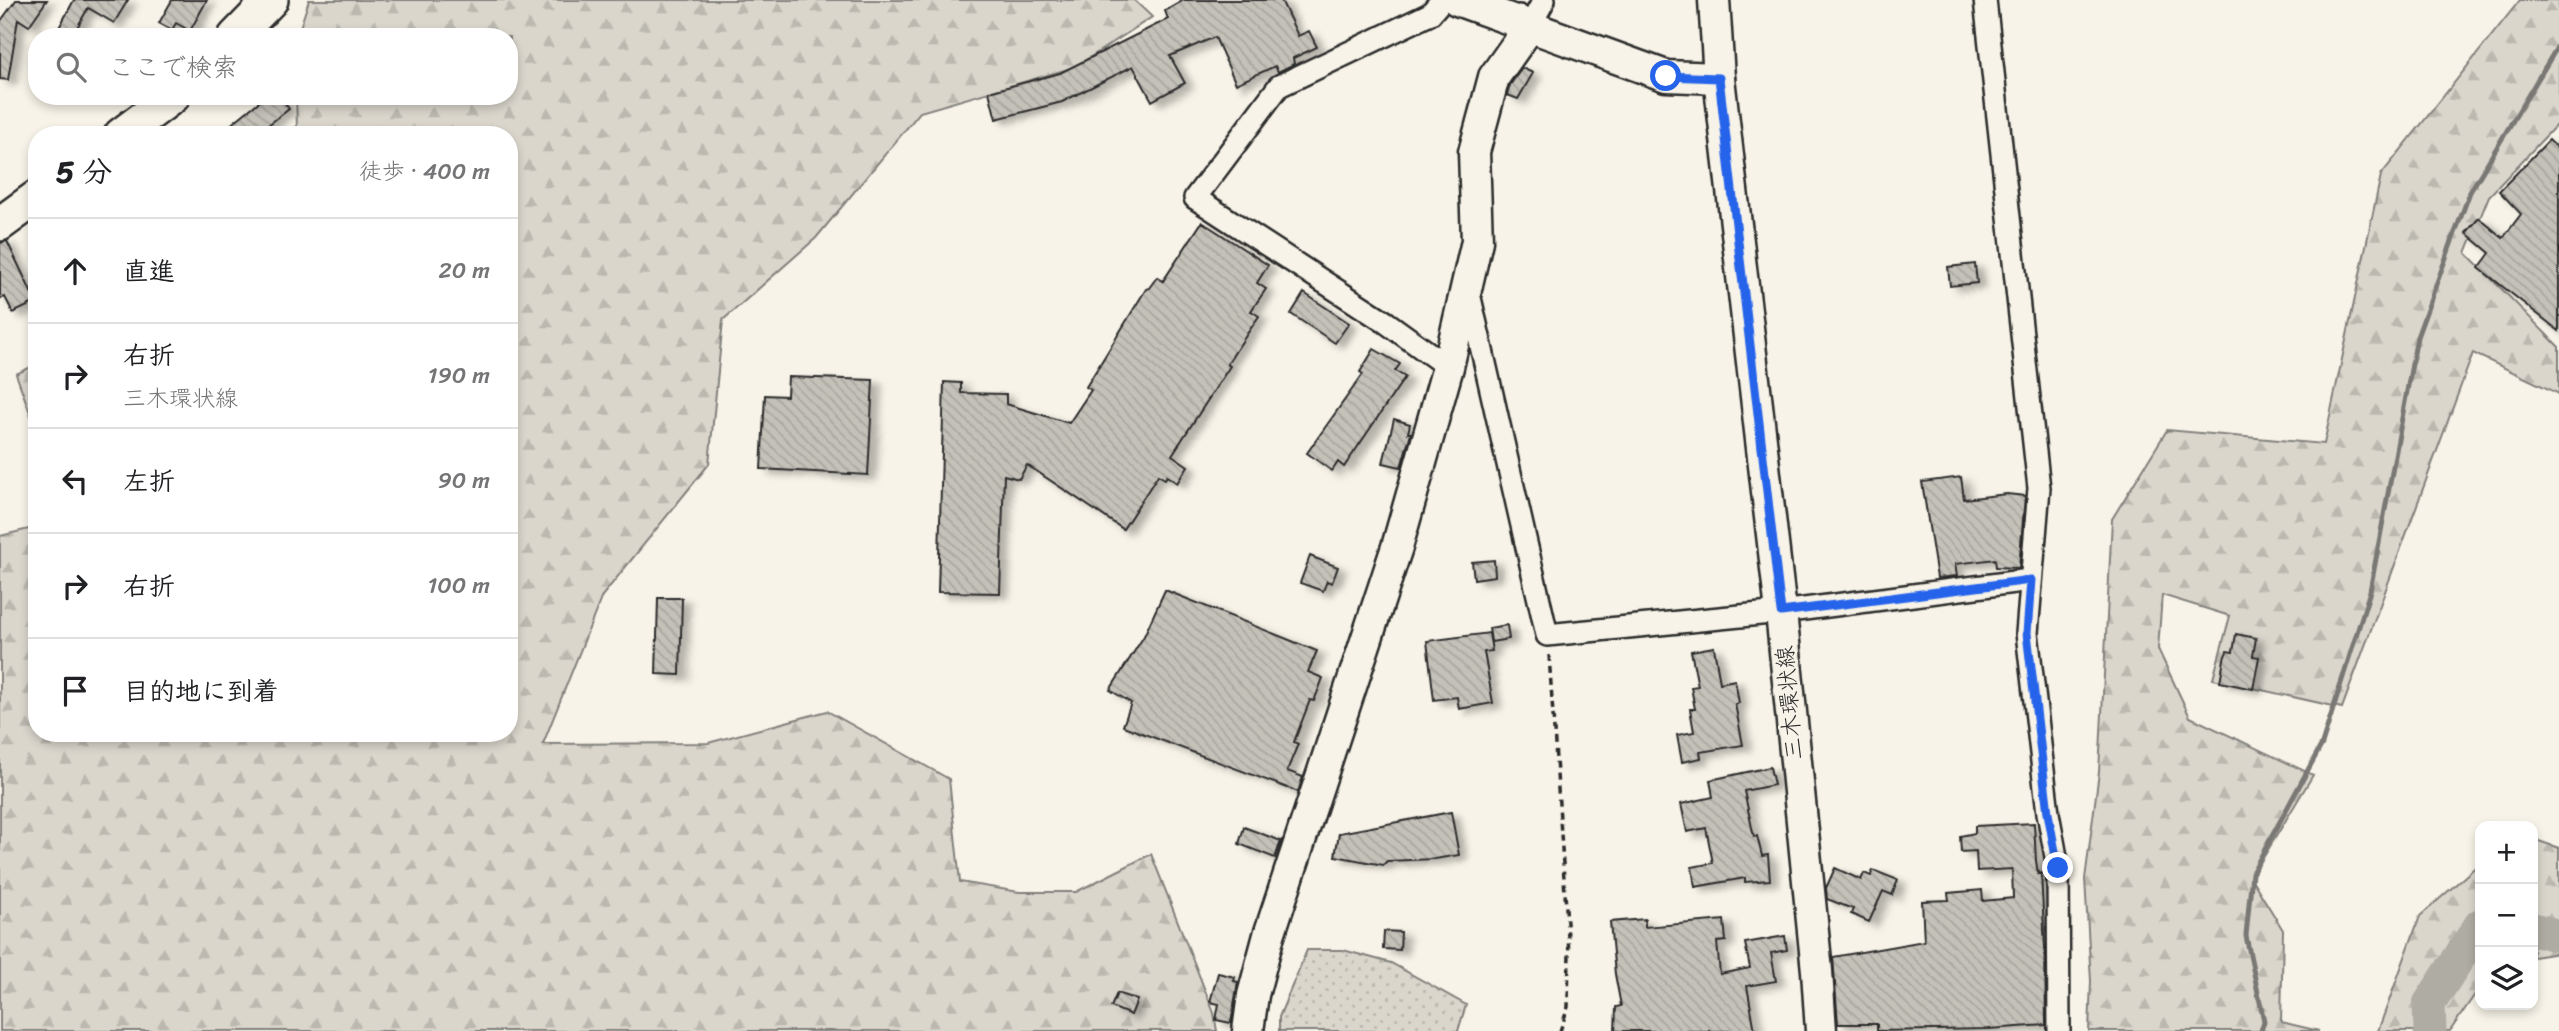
<!DOCTYPE html>
<html lang="ja">
<head>
<meta charset="utf-8">
<style>
  body { margin:0; font-family:Sriracha,"Klee One",sans-serif; background:#f2f2f2; color:#202124 }
  .controls { position:absolute; right:21px; bottom:21px; display:grid; overflow:hidden; border-radius:14px; box-shadow:0 4px 10px #0003 }
  .controls button { width:63px; height:63px; display:grid; place-items:center; padding:0; border:0; border-bottom:2px solid #e0e0e0; background:#fff; color:#202124; font:35px sans-serif }
  .stop { position:absolute; width:21px; height:21px; margin:-16px; border:5px solid #2563eb; border-radius:50%; background:#fff }
  .stop.end { background:#2563eb; border-color:#fff; box-shadow:0 2px 7px #0008 }
  .list { margin:0; padding:0; list-style:none }
  h2 { display:flex; justify-content:space-between; align-items:center; height:91px; margin:0; padding:0 28px; font-size:30px }
  h2 small { font-size:23px; font-weight:400; color:#757577 }
  .list li { display:grid; grid-template-columns:46px 1fr auto; gap:21px; align-items:center; box-sizing:border-box; height:105px; padding:0 28px; border-top:2px solid #e0e0e0 }
  .list b { display:block; font-size:26px; white-space:nowrap }
  .list p { margin:0; font-size:23px; white-space:nowrap; color:#757577 }
  .list em { font-size:23px; font-style:normal; color:#757577 }
  .icon { flex:none; width:38px; height:38px; fill:none; stroke:currentColor; stroke-width:2; stroke-linecap:round; stroke-linejoin:round }
  .map { position:relative; flex:none; width:2559px; height:1031px; overflow:hidden }
  .search { position:absolute; background:#fff; box-shadow:0 4px 10px #0003; left:28px; top:28px; width:490px; height:77px; display:flex; align-items:center; gap:18px; box-sizing:border-box; padding:0 24px; border-radius:28px; color:#757577; font-size:26px }
  .panel { position:absolute; background:#fff; box-shadow:0 4px 10px #0003; left:28px; top:126px; width:490px; height:616px; border-radius:28px }
  .map>svg:first-child { display:block }
  .forest { fill:url(#forest-firs); stroke:#82807c; stroke-width:2 }
  .park { fill:url(#park-dots); stroke:#82807c; stroke-width:2 }
  .lines { fill:none; stroke-linecap:round; stroke-linejoin:round }
  .stream { stroke:#7a7874; stroke-width:5 }
  .river { stroke:#afaca4; stroke-width:33 }
  .building { fill:url(#building-back-hatch); stroke:#2b2b2b; stroke-width:2; filter:url(#shadow) }
  .street-casing { stroke:#2b2b2b; stroke-width:26 }
  .secondary-casing { stroke:#2b2b2b; stroke-width:35 }
  .primary-casing { stroke:#2b2b2b; stroke-width:38 }
  .path { stroke:#2b2b2b; stroke-width:3.5; stroke-dasharray:7 5; stroke-linecap:butt }
  .street { stroke:#f7f3e8; stroke-width:21 }
  .secondary { stroke:#f7f3e8; stroke-width:30 }
  .primary { stroke:#f7f3e8; stroke-width:33 }
  .route { stroke:#2563eb; stroke-width:9 }
  .labels { text-anchor:middle; stroke-width:5; stroke-linejoin:round; paint-order:stroke }
  .street-label { font-size:23px; fill:#2b2b2b; stroke:#f7f3e8 }
</style>
</head>
<body>
<div class="map">
<svg width="2559" height="1031" viewBox="0 0 2559 1031">
  <defs>
    <pattern id="forest-firs" width="22" height="20" patternUnits="userSpaceOnUse" patternTransform="scale(1.75)"><rect width="22" height="20" fill="#dad6cc"/><path d="M5 1l3.5 6h-7zM16 11l3.5 6h-7z" fill="#bbb8af"/></pattern>
    <pattern id="park-dots" width="8" height="8" patternUnits="userSpaceOnUse" patternTransform="scale(1.75)"><rect width="8" height="8" fill="#dad6cc"/><path d="M2 2h.1M6 6h.1" fill="none" stroke="#bbb8af" stroke-width="1.8" stroke-linecap="round"/></pattern>
    <pattern id="building-back-hatch" width="6" height="6" patternUnits="userSpaceOnUse" patternTransform="scale(1.75)"><rect width="6" height="6" fill="#c4c1b9"/><path d="M-1 5l2 2M0 0l6 6M5-1l2 2" fill="none" stroke="#a9a69f"/></pattern>
    <filter id="shadow"><feDropShadow dx="8" dy="4.5" stdDeviation="3.5" flood-color="#0004"/></filter>
  </defs>
  <rect width="100%" height="100%" fill="#f7f3e8"/>
  <filter id="ink" filterUnits="userSpaceOnUse"><feTurbulence type="fractalNoise" baseFrequency=".0143" numOctaves="2"/><feDisplacementMap in="SourceGraphic" scale="14" xChannelSelector="R" yChannelSelector="G"/><feConvolveMatrix kernelMatrix="1 2 1 2 8 2 1 2 1" color-interpolation-filters="sRGB"/></filter>
  <g filter="url(#ink)">
    <g class="forest">
      <path d="M309 0H1134L1152 17 1075 67 920 112 816 238 723 320 709 464 602 596 543 744 708 743 827 711 949 779 960 882 1019 892H1076L1151 854 1214 1013 1217 1031H0V536L37 527V733H509V135H300L297 129 296 96H509V37H297Z"/>
      <path d="M2520 0H2559V122L2489 196 2466 253 2559 347V394L2473 353 2342 708 2213 679 2230 616 2162 595 2158 649 2190 717 2313 775 2251 878 2283 930 2281 1022 2319 1031H2089L2091 981 2085 879 2099 772 2112 519 2167 430 2324 444 2381 175Z"/>
      <path d="M37 364V432L16 374Z"/>
      <path d="M2533 839 2559 848V953L2533 957Z"/>
      <path d="M2480 863V987L2450 1031H2378L2420 916Z"/>
    </g>
    <path class="park" d="M1307 950H1343L1391 963 1466 1005 1458 1031H1279V1017Z"/>
    <g class="lines">
      <path class="stream" d="M2261 1031 2264 1021 2246 936 2252 873 2322 744 2370 591 2417 337 2470 192 2559 44"/>
      <g class="river">
        <path d="M2533 929 2559 936"/>
        <path d="M2430 1031 2429 1004 2480 925"/>
      </g>
    </g>
    <g class="building">
      <path d="M16 0H47L29 26 18 19 8 80 0 79V22Z"/>
      <path d="M74 0H128L114 23 88 8 72 37H54Z"/>
      <path d="M172 0H207L190 31 176 23 172 30 159 23Z"/>
      <path d="M1184 0H1281L1298 36 1309 31 1317 47 1293 58 1294 64 1278 72 1275 66 1236 84 1215 37 1170 56 1185 83 1152 101 1133 66 1062 102 996 119 989 92 1060 73 1168 19 1165 11Z"/>
      <path d="M1522 68 1533 73 1518 99 1507 95 1510 85Z"/>
      <path d="M266 96H280L289 109 255 135H218Z"/>
      <path d="M2549 140 2559 150V331L2479 268 2490 253 2466 233 2479 218 2503 238 2521 214 2499 191Z"/>
      <path d="M1202 222 1268 265 1257 283 1266 289 1251 311 1259 316 1227 364 1230 366 1172 455 1188 466 1177 483 1167 476 1165 479 1158 475 1123 529 1027 465 1019 479 1004 475 1000 593 938 592 944 382 961 383V393L1006 394V404L1069 423 1091 390 1086 387 1146 289 1149 288 1157 277 1163 281Z"/>
      <path d="M7 241 36 302 13 313 5 297 0 299V243Z"/>
      <path d="M1975 264 1977 283 1950 286 1948 267Z"/>
      <path d="M1304 293 1349 323 1335 343 1291 314Z"/>
      <path d="M1374 349 1400 364 1395 371 1405 377 1344 467 1338 462 1332 471 1307 453 1363 374 1360 372Z"/>
      <path d="M788 377 873 380 868 475 761 469 765 395 787 396Z"/>
      <path d="M1394 419 1410 424 1408 433H1411L1401 467 1383 463Z"/>
      <path d="M1961 477 1964 499 2007 494 2025 496 2019 568 1996 567 1995 559 1955 564 1957 576 1937 578 1922 482Z"/>
      <path d="M1310 556 1338 567 1332 583 1327 581 1323 591 1300 583Z"/>
      <path d="M1494 560 1495 576 1474 579 1472 562Z"/>
      <path d="M1165 590 1317 651 1308 672 1323 678 1314 701 1310 700 1294 742 1298 744 1287 771 1303 777 1298 792 1123 726 1131 703 1110 690 1144 636Z"/>
      <path d="M658 598H682L680 675 656 674Z"/>
      <path d="M1507 625 1509 639 1491 642 1489 628Z"/>
      <path d="M1489 633 1492 651 1484 652 1493 703 1459 709 1457 697 1434 700 1427 641Z"/>
      <path d="M2236 634 2256 638 2253 656 2259 657 2253 689 2220 682 2224 659 2227 651 2233 652Z"/>
      <path d="M1714 647 1720 683 1735 680 1739 703 1735 704 1743 745 1700 752 1701 758 1682 762 1677 735 1694 732 1690 709H1695L1691 687 1698 686 1691 651Z"/>
      <path d="M1770 767 1774 785 1744 791 1754 837 1757 836 1762 856 1768 855 1770 880 1745 882V878L1695 887 1692 867 1713 863 1706 828 1687 832 1681 804 1713 797 1710 780Z"/>
      <path d="M1451 812 1459 855 1435 859 1387 861 1383 865 1335 856 1339 833Z"/>
      <path d="M2034 823 2036 861 2038 874 2041 873 2045 948 2046 1025 1989 1029 1877 1031V1024H1838L1833 957 1924 941 1922 901 1949 900 1948 893 1982 890 1983 901 2013 898 2012 869 1977 871 1976 851 1961 852 1960 836 1975 833V826Z"/>
      <path d="M1244 827 1281 841 1275 858 1239 844Z"/>
      <path d="M1835 868 1861 880 1864 873 1871 876 1873 870 1898 880 1892 895 1883 891 1869 922 1851 914 1853 909 1827 899 1826 888Z"/>
      <path d="M1645 919V927L1724 920 1726 941 1717 942 1720 974 1750 968 1745 943 1785 936 1787 950 1771 953 1776 981 1747 986 1755 1031H1615L1616 1007 1621 1006 1615 974 1610 922Z"/>
      <path d="M1384 931 1401 932 1400 950 1383 949Z"/>
      <path d="M1218 973 1235 977 1234 981 1238 982 1231 1023 1216 1020 1219 1004 1210 1002Z"/>
      <path d="M1117 993 1137 1000 1131 1015 1111 1007Z"/>
    </g>
    <g class="lines">
      <defs>
        <g id="street">
          <path d="M1442 0 1430 14 1279 86 1195 198 1387 323 1448 367"/>
          <path d="M1985 0 2039 488 2027 633 2048 813 2058 868 2059 1031"/>
          <path d="M1519 16 1530 26 1544 0"/>
          <path d="M1468 289 1547 635 1781 612 2030 580"/>
        </g>
        <g id="secondary">
          <path d="M1457 0 1666 76 1719 78"/>
          <path d="M1714 0 1719 78 1781 612 1817 971 1821 1031"/>
          <path d="M1248 1031 1253 995 1269 935 1397 547 1448 367 1477 241 1474 152 1494 77 1530 26"/>
        </g>
        <g id="primary">
          <path d="M235 37 271 0"/>
          <path d="M121 135 173 96"/>
          <path d="M0 224 37 197"/>
        </g>
      </defs>
      <use href="#street" class="street-casing"/>
      <use href="#secondary" class="secondary-casing"/>
      <use href="#primary" class="primary-casing"/>
      <path class="path" d="M1549 655 1569 953 1568 1007 1560 1031"/>
      <use href="#street" class="street"/>
      <use href="#secondary" class="secondary"/>
      <use href="#primary" class="primary"/>
    </g>
  </g>
  <g class="lines" filter="url(#ink)">
    <path class="route" d="M1666 76 1719 78 1781 612 2031 580 2027 633 2048 813 2058 868"/>
  </g>
  <g class="labels">
    <g class="street-label">
      <text transform="translate(1789 703) rotate(-95)" y="8">三木環状線</text>
    </g>
  </g>
</svg>
<div class="controls">
<button>+</button>
<button>−</button>
<button><svg class="icon" aria-label="layers" viewBox="0 0 24 24"><path d="M12 4l9 5-9 5-9-5zM3 14l9 5 9-5"/></svg></button>
</div>
<div class="stop" style="left:1666px;top:76px"></div>
<div class="stop end" style="left:2058px;top:868px"></div>
<div class="search"><svg class="icon" aria-label="search" viewBox="0 0 24 24"><circle cx="10" cy="10" r="6"/><path d="M15 15l6 6"/></svg>ここで検索</div>
<section class="panel">
<h2>5 分<small>徒歩 · 400 m</small></h2>
<ul class="list">
<li><svg class="icon" aria-label="ahead" viewBox="0 0 24 24"><path d="M12 20V5M6 11l6-6 6 6"/></svg><div><b>直進</b></div><em>20 m</em></li>
<li><svg class="icon" aria-label="right" viewBox="0 0 24 24"><path d="M7 20v-9h11M14 6l5 5-5 5"/></svg><div><b>右折</b><p>三木環状線</p></div><em>190 m</em></li>
<li><svg class="icon" aria-label="left" viewBox="0 0 24 24"><path d="M17 20v-9H6M10 6l-5 5 5 5"/></svg><div><b>左折</b></div><em>90 m</em></li>
<li><svg class="icon" aria-label="right" viewBox="0 0 24 24"><path d="M7 20v-9h11M14 6l5 5-5 5"/></svg><div><b>右折</b></div><em>100 m</em></li>
<li><svg class="icon" aria-label="arrive" viewBox="0 0 24 24"><path d="M6 21V4h12l-3 4 3 4H6"/></svg><div><b>目的地に到着</b></div></li>
</ul>
</section>
</div>
</body>
</html>
